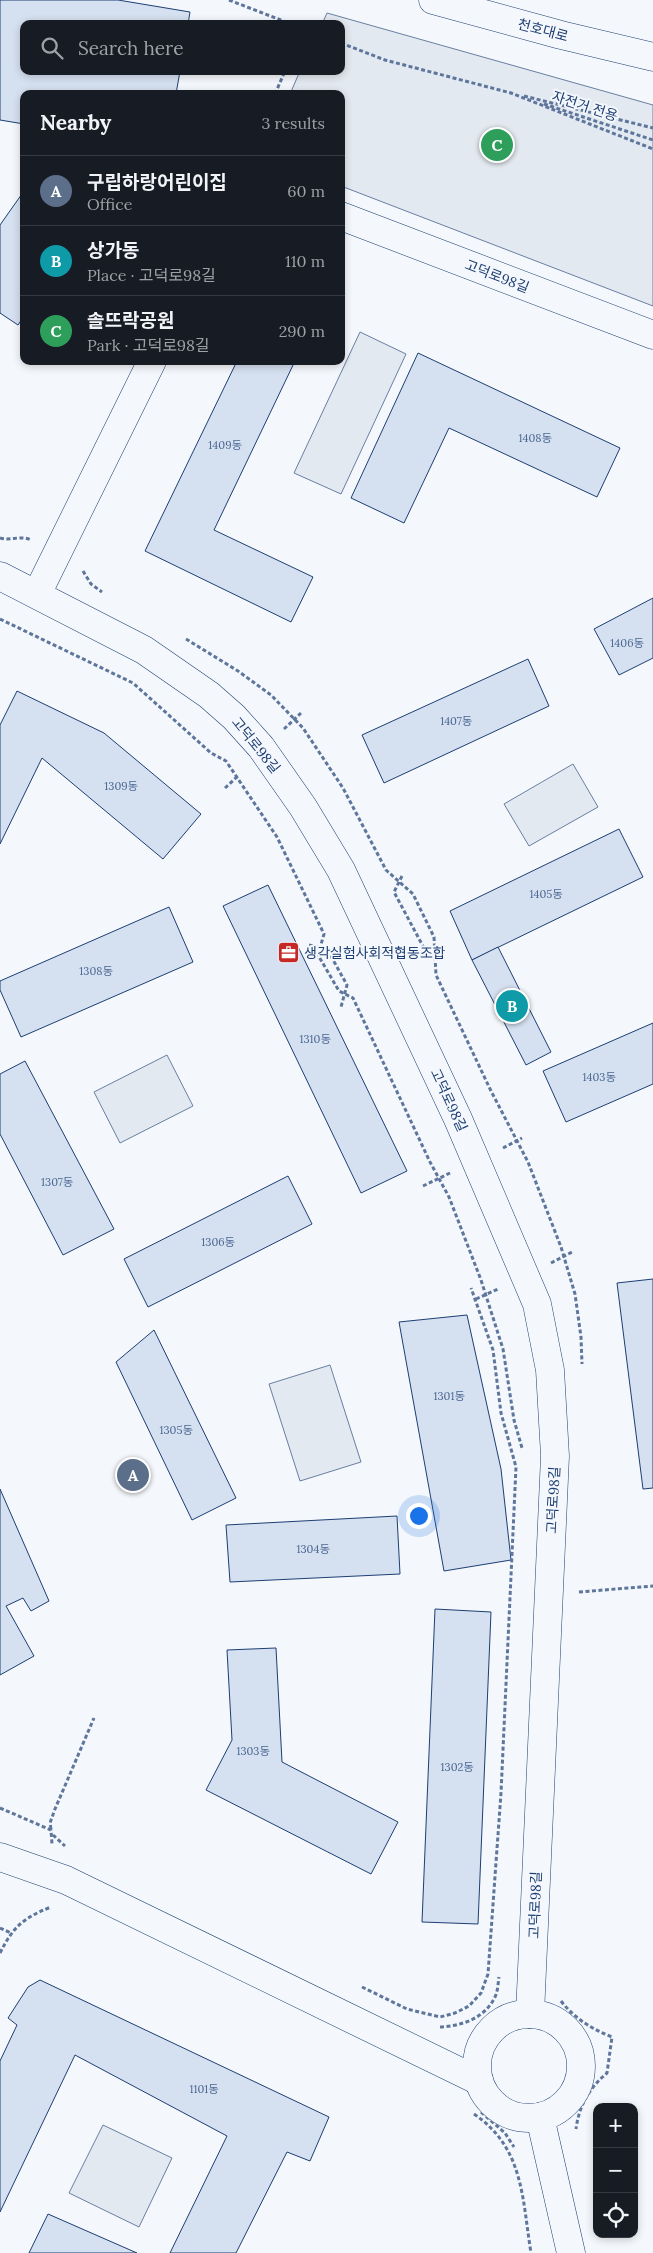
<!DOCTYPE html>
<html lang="en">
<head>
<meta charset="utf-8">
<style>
  body { margin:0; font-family:Lora,"Noto Sans KR",serif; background:#242831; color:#f1f3f6 }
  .controls { position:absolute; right:15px; bottom:15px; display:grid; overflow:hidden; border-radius:10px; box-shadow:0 2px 8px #0003 }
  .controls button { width:45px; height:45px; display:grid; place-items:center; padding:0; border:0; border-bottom:1px solid #363941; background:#171b24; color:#f1f3f6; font:25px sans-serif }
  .you { position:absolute; left:418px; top:1515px; width:18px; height:18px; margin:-12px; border:4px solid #fff; border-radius:50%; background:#1a73e8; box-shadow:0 0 0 8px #1a73e833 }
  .badge { display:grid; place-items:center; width:32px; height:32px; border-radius:50%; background:#c62828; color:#fff; font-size:16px; font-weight:700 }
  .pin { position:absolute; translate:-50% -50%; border:2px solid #fff; box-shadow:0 1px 5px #0006 }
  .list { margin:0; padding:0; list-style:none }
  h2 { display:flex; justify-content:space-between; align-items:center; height:65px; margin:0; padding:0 20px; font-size:21px }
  h2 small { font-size:16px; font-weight:400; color:#9ea1a6 }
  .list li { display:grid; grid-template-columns:32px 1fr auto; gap:15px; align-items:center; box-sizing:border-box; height:70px; padding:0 20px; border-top:1px solid #363941 }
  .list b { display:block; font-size:19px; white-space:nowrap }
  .list p { margin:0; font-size:16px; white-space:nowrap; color:#9ea1a6 }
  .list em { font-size:16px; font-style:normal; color:#9ea1a6 }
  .icon { flex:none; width:28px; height:28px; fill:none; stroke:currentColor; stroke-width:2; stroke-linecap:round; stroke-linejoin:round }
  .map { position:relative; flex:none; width:653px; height:2253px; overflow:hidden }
  .search { position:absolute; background:#171b24; box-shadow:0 2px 8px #0003; left:20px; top:20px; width:325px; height:55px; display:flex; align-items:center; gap:12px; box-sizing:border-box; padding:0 18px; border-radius:10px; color:#9ea1a6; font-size:19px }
  .panel { position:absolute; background:#171b24; box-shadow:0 2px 8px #0003; left:20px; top:90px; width:325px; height:275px; border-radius:10px }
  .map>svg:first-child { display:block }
  .green { fill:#e3e9f0; stroke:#687fa3 }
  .building { fill:#d5e0f0; stroke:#1d3f73 }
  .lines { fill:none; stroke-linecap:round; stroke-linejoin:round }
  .minor-casing { stroke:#1d3f73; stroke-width:29 }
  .primary-casing { stroke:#1d3f73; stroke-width:29 }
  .path { stroke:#5e769c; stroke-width:3; stroke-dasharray:4 2.5; stroke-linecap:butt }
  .minor { stroke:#f4f7fb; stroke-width:28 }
  .primary { stroke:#f4f7fb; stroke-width:28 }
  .labels { text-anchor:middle; stroke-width:4; stroke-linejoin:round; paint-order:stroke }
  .number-label { font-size:11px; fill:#4b6792 }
  .street-label { font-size:14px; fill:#1d3f73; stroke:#f4f7fb }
  .poi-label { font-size:14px; fill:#1d3f73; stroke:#f4f7fb; text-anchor:start }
</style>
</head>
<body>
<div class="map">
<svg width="653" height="2253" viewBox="0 0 653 2253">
  <rect width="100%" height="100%" fill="#f4f7fb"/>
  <g class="green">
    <path d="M327 13 653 105V306L341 186V94H290L300 71H341V24H322Z"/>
    <path d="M360 332 406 354 341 494 294 473Z"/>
    <path d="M573 764 598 807 529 846 504 804Z"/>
    <path d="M167 1055 193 1106 120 1143 94 1092Z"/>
    <path d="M330 1365 361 1462 300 1481 269 1384Z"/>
    <path d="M103 2125 172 2158 139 2227 69 2193Z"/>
  </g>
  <g class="building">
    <path d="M0 0H118L190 12 188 24H24V71H180L176 94H24V124L0 120Z"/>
    <path d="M24 191V316L18 325 0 313V225Z"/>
    <path d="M418 353 620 448 597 497 449 428 404 523 351 498Z"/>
    <path d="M237 361H295L214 530 313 577 291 622 145 551Z"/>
    <path d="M653 598V658L619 675 594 629Z"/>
    <path d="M528 659 549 706 384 783 362 735Z"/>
    <path d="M17 691 104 733 201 814 163 859 42 758 0 844V725Z"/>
    <path d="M619 829 643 877 472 960 450 911Z"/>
    <path d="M268 885 407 1171 361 1193 223 906Z"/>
    <path d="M169 907 193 962 21 1037 0 990V981Z"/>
    <path d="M498 947 551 1052 526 1065 472 960Z"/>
    <path d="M653 1023V1084L566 1122 543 1071Z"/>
    <path d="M25 1061 114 1229 63 1255 0 1134V1074Z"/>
    <path d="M288 1176 312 1224 148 1307 124 1259Z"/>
    <path d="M653 1279V1488L643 1489 617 1283Z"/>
    <path d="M467 1315 501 1469 511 1560 444 1571 399 1322Z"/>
    <path d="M154 1330 236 1498 192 1520 116 1362Z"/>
    <path d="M0 1489 49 1601 31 1611 23 1598 6 1606 34 1656 0 1675Z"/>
    <path d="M397 1516 400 1574 230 1582 226 1525Z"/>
    <path d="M435 1609 491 1612 478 1924 422 1922Z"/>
    <path d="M276 1648 282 1762 398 1822 371 1874 206 1790 232 1740 227 1650Z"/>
    <path d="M40 1980 329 2117 310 2161 287 2152 236 2253H170L227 2136 75 2055 0 2212V2061L17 2025 8 2018 28 1987Z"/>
    <path d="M48 2214 137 2253H29Z"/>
  </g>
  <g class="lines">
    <defs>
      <g id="minor">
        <path d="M341 216 653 335"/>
        <path d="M0 576 144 650 209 695 234 717 261 747 303 807 341 870 458 1119 537 1304 550 1370 555 1456 530 2014"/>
        <path d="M37 594 152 361"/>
        <path d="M0 1857 66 1880 479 2081"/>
        <circle cx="529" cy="2066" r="52"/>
        <path d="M540 2117 571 2253"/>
      </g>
      <path id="primary" d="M433 0 561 35 653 57"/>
    </defs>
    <use href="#minor" class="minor-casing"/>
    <use href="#primary" class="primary-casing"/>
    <g class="path">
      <path d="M229 0 291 24"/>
      <path d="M341 43 385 60 511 93 653 149"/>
      <path d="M275 94 285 71"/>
      <path d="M524 96 653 128"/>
      <path d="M544 104 653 140"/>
      <path d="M0 538C10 541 21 535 31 540"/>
      <path d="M83 571 91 584 102 592"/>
      <path d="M0 619 133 683 211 753 226 761 277 837 324 934 318 955 339 991 353 998 430 1162 449 1197 481 1280 503 1349 514 1420 522 1448"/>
      <path d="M186 639 238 671 271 695 303 728 343 788 386 870 413 894 434 937 436 975 491 1091 528 1162 561 1247 575 1294 581 1337 582 1364"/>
      <path d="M284 729 301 713"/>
      <path d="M225 788 238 776"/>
      <path d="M402 876 394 892 425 950 443 960"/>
      <path d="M309 945 327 949 347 985 341 1007"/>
      <path d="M503 1148 522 1138"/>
      <path d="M423 1186 450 1173"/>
      <path d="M551 1263 574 1251"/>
      <path d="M476 1299 498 1289"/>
      <path d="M579 1592 653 1586"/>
      <path d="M0 1808 51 1830 52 1844"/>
      <path d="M51 1829 50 1823 55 1809 94 1718"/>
      <path d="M53 1835 65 1846"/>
      <path d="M0 1928 11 1933"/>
      <path d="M0 1953C13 1927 23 1918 51 1907"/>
      <path d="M362 1987 407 2009 440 2017 455 2013 469 2006 481 1993 488 1974 501 1793 516 1467 501 1413 493 1350 471 1288"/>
      <path d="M561 2001C575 2019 592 2029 612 2037L607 2073C589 2088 579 2106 576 2129"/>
      <path d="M440 2027C462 2026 485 2018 495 1997 498 1991 498 1983 499 1977"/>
      <path d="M481 2112 505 2133 514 2147"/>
      <path d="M474 2114C524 2148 522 2198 531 2253"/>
    </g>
    <use href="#minor" class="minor"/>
    <use href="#primary" class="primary"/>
  </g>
  <defs>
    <symbol id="office-square" viewBox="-11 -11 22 22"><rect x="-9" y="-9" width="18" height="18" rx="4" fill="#c62828" stroke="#f4f7fb"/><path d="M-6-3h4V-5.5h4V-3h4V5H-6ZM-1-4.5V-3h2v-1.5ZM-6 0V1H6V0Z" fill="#fff"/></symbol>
  </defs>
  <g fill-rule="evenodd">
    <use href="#office-square" x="276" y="940" width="25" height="25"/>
  </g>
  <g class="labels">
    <g class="number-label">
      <text x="535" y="442">1408동</text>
      <text x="225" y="449">1409동</text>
      <text x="627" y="647">1406동</text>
      <text x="456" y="725">1407동</text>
      <text x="121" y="790">1309동</text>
      <text x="546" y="898">1405동</text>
      <text x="96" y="975">1308동</text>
      <text x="315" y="1043">1310동</text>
      <text x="599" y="1081">1403동</text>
      <text x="57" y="1186">1307동</text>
      <text x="218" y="1246">1306동</text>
      <text x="449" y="1400">1301동</text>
      <text x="176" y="1434">1305동</text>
      <text x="313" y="1553">1304동</text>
      <text x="253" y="1755">1303동</text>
      <text x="457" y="1771">1302동</text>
      <text x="204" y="2093">1101동</text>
    </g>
    <g class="street-label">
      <text transform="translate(543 30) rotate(15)" y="5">천호대로</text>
      <text transform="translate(585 106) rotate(18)" y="5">자전거 전용</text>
      <text transform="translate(497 276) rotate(21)" y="5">고덕로98길</text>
      <text transform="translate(256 745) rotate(51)" y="5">고덕로98길</text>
      <text transform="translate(449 1100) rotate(65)" y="5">고덕로98길</text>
      <text transform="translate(553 1500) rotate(-87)" y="5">고덕로98길</text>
      <text transform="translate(535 1905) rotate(-88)" y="5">고덕로98길</text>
    </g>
    <g class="poi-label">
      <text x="304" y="958">생각실험사회적협동조합</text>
    </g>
  </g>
</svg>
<div class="controls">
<button>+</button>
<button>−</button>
<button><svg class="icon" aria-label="locate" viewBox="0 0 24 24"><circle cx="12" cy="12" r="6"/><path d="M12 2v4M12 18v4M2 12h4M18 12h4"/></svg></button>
</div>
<div class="you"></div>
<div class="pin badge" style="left:133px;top:1475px;background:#5c6f8a">A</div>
<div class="pin badge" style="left:512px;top:1006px;background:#0f9aa8">B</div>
<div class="pin badge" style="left:497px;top:145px;background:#2e9e5b">C</div>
<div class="search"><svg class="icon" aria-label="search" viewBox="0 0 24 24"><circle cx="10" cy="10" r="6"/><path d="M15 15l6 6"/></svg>Search here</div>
<section class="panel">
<h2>Nearby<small>3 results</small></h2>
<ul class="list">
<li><span class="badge" style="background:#5c6f8a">A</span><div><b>구립하랑어린이집</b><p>Office</p></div><em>60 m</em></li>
<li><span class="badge" style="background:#0f9aa8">B</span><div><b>상가동</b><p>Place · 고덕로98길</p></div><em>110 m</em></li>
<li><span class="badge" style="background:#2e9e5b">C</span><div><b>솔뜨락공원</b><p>Park · 고덕로98길</p></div><em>290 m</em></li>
</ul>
</section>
</div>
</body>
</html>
